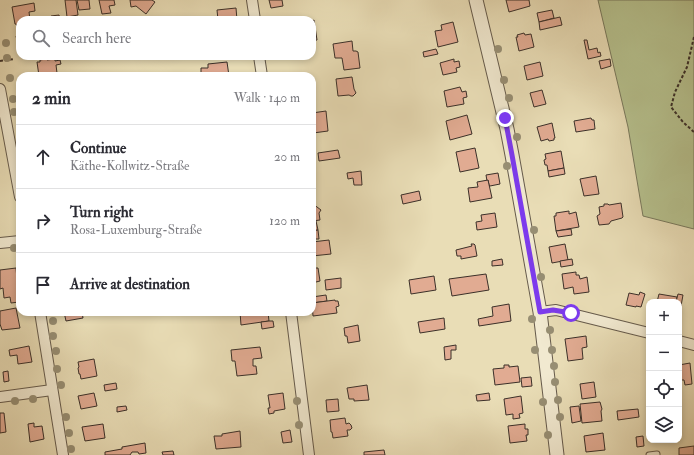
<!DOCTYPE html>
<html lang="en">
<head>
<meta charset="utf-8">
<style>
  body { margin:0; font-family:"IM FELL Double Pica",serif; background:#f7f7f7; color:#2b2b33 }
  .controls { position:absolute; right:12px; bottom:12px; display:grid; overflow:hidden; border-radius:8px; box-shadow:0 2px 6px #0003 }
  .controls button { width:36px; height:36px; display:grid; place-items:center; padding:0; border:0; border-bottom:1px solid #e1e1e2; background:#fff; color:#2b2b33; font:20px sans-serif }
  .stop { position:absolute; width:12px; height:12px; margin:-9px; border:3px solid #7c3aed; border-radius:50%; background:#fff }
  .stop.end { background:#7c3aed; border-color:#fff; box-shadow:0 1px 4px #0008 }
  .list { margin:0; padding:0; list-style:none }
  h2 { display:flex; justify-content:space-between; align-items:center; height:52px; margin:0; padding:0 16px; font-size:17px }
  h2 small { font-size:13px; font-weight:400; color:#7c7c81 }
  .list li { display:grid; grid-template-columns:26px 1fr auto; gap:12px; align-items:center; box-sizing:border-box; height:64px; padding:0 16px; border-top:1px solid #e1e1e2 }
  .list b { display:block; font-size:15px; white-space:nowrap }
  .list p { margin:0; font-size:13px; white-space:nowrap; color:#7c7c81 }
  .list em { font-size:13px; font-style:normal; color:#7c7c81 }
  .icon { flex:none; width:22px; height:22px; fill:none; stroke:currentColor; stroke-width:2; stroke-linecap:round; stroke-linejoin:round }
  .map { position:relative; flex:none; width:694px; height:455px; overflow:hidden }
  .search { position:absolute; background:#fff; box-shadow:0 2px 6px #0003; left:16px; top:16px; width:300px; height:44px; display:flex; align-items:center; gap:10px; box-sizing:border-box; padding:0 14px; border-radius:12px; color:#7c7c81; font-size:15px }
  .panel { position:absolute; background:#fff; box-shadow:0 2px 6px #0003; left:16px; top:72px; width:300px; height:244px; border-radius:12px }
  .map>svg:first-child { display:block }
  .green { fill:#b6c18e; stroke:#78785c }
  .building { fill:#e1ab92; stroke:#3b3029 }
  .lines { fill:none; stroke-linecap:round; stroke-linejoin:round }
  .service-casing { stroke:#665b4c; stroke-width:7 }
  .minor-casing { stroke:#665b4c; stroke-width:12 }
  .tertiary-casing { stroke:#665b4c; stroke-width:15 }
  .path { stroke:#3b3029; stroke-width:2; stroke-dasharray:3 2; stroke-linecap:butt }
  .service { stroke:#f1e9d0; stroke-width:5 }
  .minor { stroke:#f1e9d0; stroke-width:10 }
  .tertiary { stroke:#f1e9d0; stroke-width:13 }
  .tree { fill:#978e73 }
  .route { stroke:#7c3aed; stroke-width:5 }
</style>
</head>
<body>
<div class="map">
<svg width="694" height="455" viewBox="0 0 694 455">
  <rect width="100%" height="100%" fill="#e9ddb6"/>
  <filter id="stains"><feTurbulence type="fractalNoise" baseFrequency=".005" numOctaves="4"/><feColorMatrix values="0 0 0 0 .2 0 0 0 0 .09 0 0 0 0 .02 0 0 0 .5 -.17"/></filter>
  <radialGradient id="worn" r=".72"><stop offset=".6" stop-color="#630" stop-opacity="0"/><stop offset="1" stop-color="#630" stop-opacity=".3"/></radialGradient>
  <path class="green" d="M598 0H694V229L643 216 628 127Z"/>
  <g class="building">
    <path d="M65 0H76L78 15 67 17Z"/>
    <path d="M77 0H89L90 9 79 10Z"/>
    <path d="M99 0H114L115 5 109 6 111 13 102 14Z"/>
    <path d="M130 0H152L155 2 146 14 136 6 131 7Z"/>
    <path d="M269 0H282L283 6 271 8Z"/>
    <path d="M506 0H529L530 6 509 12Z"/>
    <path d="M34 3 35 11 29 12 30 20H20V30H18L16 24H15L12 7Z"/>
    <path d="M236 8 237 20H218L217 10Z"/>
    <path d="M552 10 554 18 539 22 537 13Z"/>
    <path d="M59 15 60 20H52L51 16Z"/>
    <path d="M560 17 562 25 540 30 539 22Z"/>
    <path d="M314 20 317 40 312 41V21Z"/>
    <path d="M453 22 458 42 438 47 435 31 442 30 441 25Z"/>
    <path d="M524 33 525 35 531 34 534 47 519 51 516 37H518L517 35Z"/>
    <path d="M20 35V48L19 49 16 36Z"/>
    <path d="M584 40H587L589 50 597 48 598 53 600 52 601 56 588 59Z"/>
    <path d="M352 41 353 51H356L358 52 360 68 344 70 342 58H335L333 44Z"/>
    <path d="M436 49 438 54 424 57 423 52Z"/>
    <path d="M65 56H79V57L65 59Z"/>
    <path d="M46 59 47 60 55 59V61L60 60 61 64 56 65 57 73 39 76 37 62H40V60Z"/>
    <path d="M454 59V62L459 61 460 67 456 68 457 72 443 75 440 63Z"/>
    <path d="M610 59 611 66 601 69 599 61Z"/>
    <path d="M227 62 229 76H198L201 75V68H208V64Z"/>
    <path d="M540 62 543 76 527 80 524 66Z"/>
    <path d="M352 77 354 89 356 93 353 96H351L349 95 338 96 336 79Z"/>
    <path d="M460 87 462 92 466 91 467 97 463 98 464 104 447 107 444 91Z"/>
    <path d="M542 90 546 104 534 107 530 93Z"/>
    <path d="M326 111 328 131 313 133 312 113Z"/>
    <path d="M467 115 472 134 450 140 446 121Z"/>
    <path d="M591 118 592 120H594L595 129 576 132 574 121Z"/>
    <path d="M552 123 555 138H554V140L549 141 548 139 541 141 537 127Z"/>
    <path d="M475 148 479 168 460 172 456 152Z"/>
    <path d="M338 150 340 158 319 161 318 153Z"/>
    <path d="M561 151 564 168 548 171 547 165H545L544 160 546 159 545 154Z"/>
    <path d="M564 168 565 174 549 177 548 171Z"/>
    <path d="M361 171 362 185H354L353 178 348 179 347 173Z"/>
    <path d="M498 173 500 184 490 186 489 185 488 180 487 181 486 175Z"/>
    <path d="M596 176 599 194 584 196 580 179Z"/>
    <path d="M488 180 492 198 470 202 468 188 478 187 477 182Z"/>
    <path d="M419 191 421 200 403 204 401 195Z"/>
    <path d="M621 203 623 217 622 218 611 221 609 224 599 225 597 216 600 214 599 207 604 206V204H608L609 205Z"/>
    <path d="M312 204H313L321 210 319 213 320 220 312 221Z"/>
    <path d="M569 211V214L576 212 579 227 556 231 554 216H556V213Z"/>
    <path d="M495 213 497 227 477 230 476 222 482 221 481 215Z"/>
    <path d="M316 221 318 230 312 231V222Z"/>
    <path d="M571 229 572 235 558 237 556 231Z"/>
    <path d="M318 230 319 239H312V231Z"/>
    <path d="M329 240 331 254 312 256V242Z"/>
    <path d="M471 244H474L475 245 477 256 461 259V256H457L456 250 472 246Z"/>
    <path d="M565 244 568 260 552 263 549 247Z"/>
    <path d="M502 259 503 265 492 266V261Z"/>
    <path d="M572 259 573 265 561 267 560 261Z"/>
    <path d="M16 268 19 302 11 303 10 297 4 298 3 288 0 289V270Z"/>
    <path d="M312 268H318L320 281 312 283Z"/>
    <path d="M576 272V275H579L580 279 587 277 589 292 574 294 573 287 564 289 562 274Z"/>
    <path d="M486 274 489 290 452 296 449 279Z"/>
    <path d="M434 276 436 290 411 294 409 280Z"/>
    <path d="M341 278V288L326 290 325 280Z"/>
    <path d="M640 292 645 294 641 307 636 306V307L626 305 629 293 639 295Z"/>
    <path d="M659 294 677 297 676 302H657Z"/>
    <path d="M678 294 683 295 681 306 679 305V302H676Z"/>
    <path d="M326 295 327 301 312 303V297Z"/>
    <path d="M335 300V301H338L339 306 336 307 337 313 313 316 312 303Z"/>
    <path d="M509 304 511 321 479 326 478 319 493 316 492 307Z"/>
    <path d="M16 308 20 328 2 330 0 324V311Z"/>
    <path d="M64 312H82L83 318 66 321Z"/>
    <path d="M240 312H268L269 321 241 325Z"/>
    <path d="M444 318 445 329 420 333 418 322Z"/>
    <path d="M269 321H273L274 327 262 329 261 322Z"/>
    <path d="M358 325 360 341 348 343 347 336H345L344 328Z"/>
    <path d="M586 336 587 347 582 348 583 359 568 361 565 339Z"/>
    <path d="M456 345V350H451V359L445 360 444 347Z"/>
    <path d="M29 346 32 362 18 364 17 355 10 356 9 350Z"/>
    <path d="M260 347 262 358 253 359V366H256L257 374 237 376 235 361H232L231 350Z"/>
    <path d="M94 359 97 376 81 379 80 374H79L78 368 79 367 78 362Z"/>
    <path d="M690 363 692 384 685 385 684 380H679V365Z"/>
    <path d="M504 365H509V367L518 366 520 382 495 385 493 369 504 368Z"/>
    <path d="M8 371 9 381 4 382 3 372Z"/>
    <path d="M531 377 532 386 522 387 521 378Z"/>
    <path d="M594 382 596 397 582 399 580 384Z"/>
    <path d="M116 383 117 389 105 391 104 385Z"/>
    <path d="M367 385 369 400 354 401V399H349L347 388Z"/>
    <path d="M94 393 97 406 81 409 78 396Z"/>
    <path d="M283 393 285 409 274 411V413L269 414 268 408H270L268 395Z"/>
    <path d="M489 393 490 400 477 401 476 395Z"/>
    <path d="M521 396 523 413 519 414 520 418 513 419V414L506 415 504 399Z"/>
    <path d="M338 399 339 411 327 412 326 400Z"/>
    <path d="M600 402 602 409 601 411 602 421 582 423 580 404Z"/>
    <path d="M126 406 127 410 117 412V407Z"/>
    <path d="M579 406 581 421 572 423 570 407Z"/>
    <path d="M638 409 639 417 618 420 617 411Z"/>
    <path d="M0 413H4L6 432 0 433Z"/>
    <path d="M345 418 346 424 349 423 351 425 352 428 350 430H347L348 436 333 438 332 432H331L330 420Z"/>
    <path d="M34 423V427L42 426 44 439 30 442 28 424Z"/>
    <path d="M103 424 105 438 85 441 82 427Z"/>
    <path d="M525 424V429H528V435H526L527 441 510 443 508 426Z"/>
    <path d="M290 430 292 442 283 443 281 432Z"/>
    <path d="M240 431 241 447 216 449 214 436H222V434Z"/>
    <path d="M603 433 605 450 586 452 584 436Z"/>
    <path d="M643 436 644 446 637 447 636 437Z"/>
    <path d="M145 443 146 453 139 454 138 452H132L130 455H105V452L122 449V447Z"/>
    <path d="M694 446V455H679V448Z"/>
    <path d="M384 450 385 455H364V452Z"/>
    <path d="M173 451 174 455H163L162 452Z"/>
  </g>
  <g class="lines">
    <defs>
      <path id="service" d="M649 455 657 454"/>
      <g id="minor">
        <path d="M252 0 255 20"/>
        <path d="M259 56 262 76"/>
        <path d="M0 89 20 197"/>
        <path d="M0 243 20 241"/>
        <path d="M40 312 63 455"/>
        <path d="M291 312 309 455"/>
        <path d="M540 312 556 310 649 333"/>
        <path d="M679 341 694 345"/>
        <path d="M0 397 52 390"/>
      </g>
      <path id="tertiary" d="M476 0 507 129 512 155 540 312 557 455"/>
    </defs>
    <use href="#service" class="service-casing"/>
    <use href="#minor" class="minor-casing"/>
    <use href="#tertiary" class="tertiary-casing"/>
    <g class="path">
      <path d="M694 37 687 67 675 92 671 107 683 122 694 132"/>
      <path d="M0 61 14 59"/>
    </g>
    <use href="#service" class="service"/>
    <use href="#minor" class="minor"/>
    <use href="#tertiary" class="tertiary"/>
  </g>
  <g class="tree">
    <circle cx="6" cy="43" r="4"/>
    <circle cx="498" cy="49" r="4"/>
    <circle cx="7" cy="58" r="4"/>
    <circle cx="10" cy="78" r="4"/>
    <circle cx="504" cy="80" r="4"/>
    <circle cx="509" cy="98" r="4"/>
    <circle cx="13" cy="99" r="4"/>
    <circle cx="14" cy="112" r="4"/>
    <circle cx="517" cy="137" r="4"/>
    <circle cx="507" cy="166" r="4"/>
    <circle cx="534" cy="230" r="4"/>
    <circle cx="14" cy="248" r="4"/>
    <circle cx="541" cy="277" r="4"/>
    <circle cx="532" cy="319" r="4"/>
    <circle cx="53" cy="321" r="4"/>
    <circle cx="550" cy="330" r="4"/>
    <circle cx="53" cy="336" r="4"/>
    <circle cx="535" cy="350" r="4"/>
    <circle cx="552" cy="350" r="4"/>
    <circle cx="56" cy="351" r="4"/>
    <circle cx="554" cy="366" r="4"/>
    <circle cx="57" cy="369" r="4"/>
    <circle cx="555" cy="382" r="4"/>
    <circle cx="61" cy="385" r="4"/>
    <circle cx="33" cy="399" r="4"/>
    <circle cx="558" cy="400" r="4"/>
    <circle cx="15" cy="401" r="4"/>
    <circle cx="297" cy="401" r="4"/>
    <circle cx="543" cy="402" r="4"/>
    <circle cx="66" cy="417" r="4"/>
    <circle cx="560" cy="417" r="4"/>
    <circle cx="299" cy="425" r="4"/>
    <circle cx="69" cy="433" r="4"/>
    <circle cx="548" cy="435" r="4"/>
    <circle cx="71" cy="449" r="4"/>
  </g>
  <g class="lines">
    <path class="route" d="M505 118 512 155 540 312 553 310 571 313"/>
  </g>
  <rect width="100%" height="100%" filter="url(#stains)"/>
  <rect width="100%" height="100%" fill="url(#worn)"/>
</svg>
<div class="controls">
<button>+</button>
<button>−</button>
<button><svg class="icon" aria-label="locate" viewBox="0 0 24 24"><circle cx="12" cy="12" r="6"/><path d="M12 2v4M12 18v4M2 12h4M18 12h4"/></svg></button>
<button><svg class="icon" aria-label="layers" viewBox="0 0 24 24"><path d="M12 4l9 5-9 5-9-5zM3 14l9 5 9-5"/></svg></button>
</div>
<div class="stop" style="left:571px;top:313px"></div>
<div class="stop end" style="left:505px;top:118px"></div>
<div class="search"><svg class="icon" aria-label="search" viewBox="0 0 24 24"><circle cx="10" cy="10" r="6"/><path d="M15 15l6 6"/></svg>Search here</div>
<section class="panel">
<h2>2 min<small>Walk · 140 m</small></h2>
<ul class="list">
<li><svg class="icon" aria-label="ahead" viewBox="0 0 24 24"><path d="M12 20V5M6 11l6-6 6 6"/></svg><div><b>Continue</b><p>Käthe-Kollwitz-Straße</p></div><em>20 m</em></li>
<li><svg class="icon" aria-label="right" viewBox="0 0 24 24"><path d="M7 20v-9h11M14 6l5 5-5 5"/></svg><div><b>Turn right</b><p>Rosa-Luxemburg-Straße</p></div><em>120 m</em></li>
<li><svg class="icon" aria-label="arrive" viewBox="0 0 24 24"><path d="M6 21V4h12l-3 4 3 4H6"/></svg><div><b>Arrive at destination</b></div></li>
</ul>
</section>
</div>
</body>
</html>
